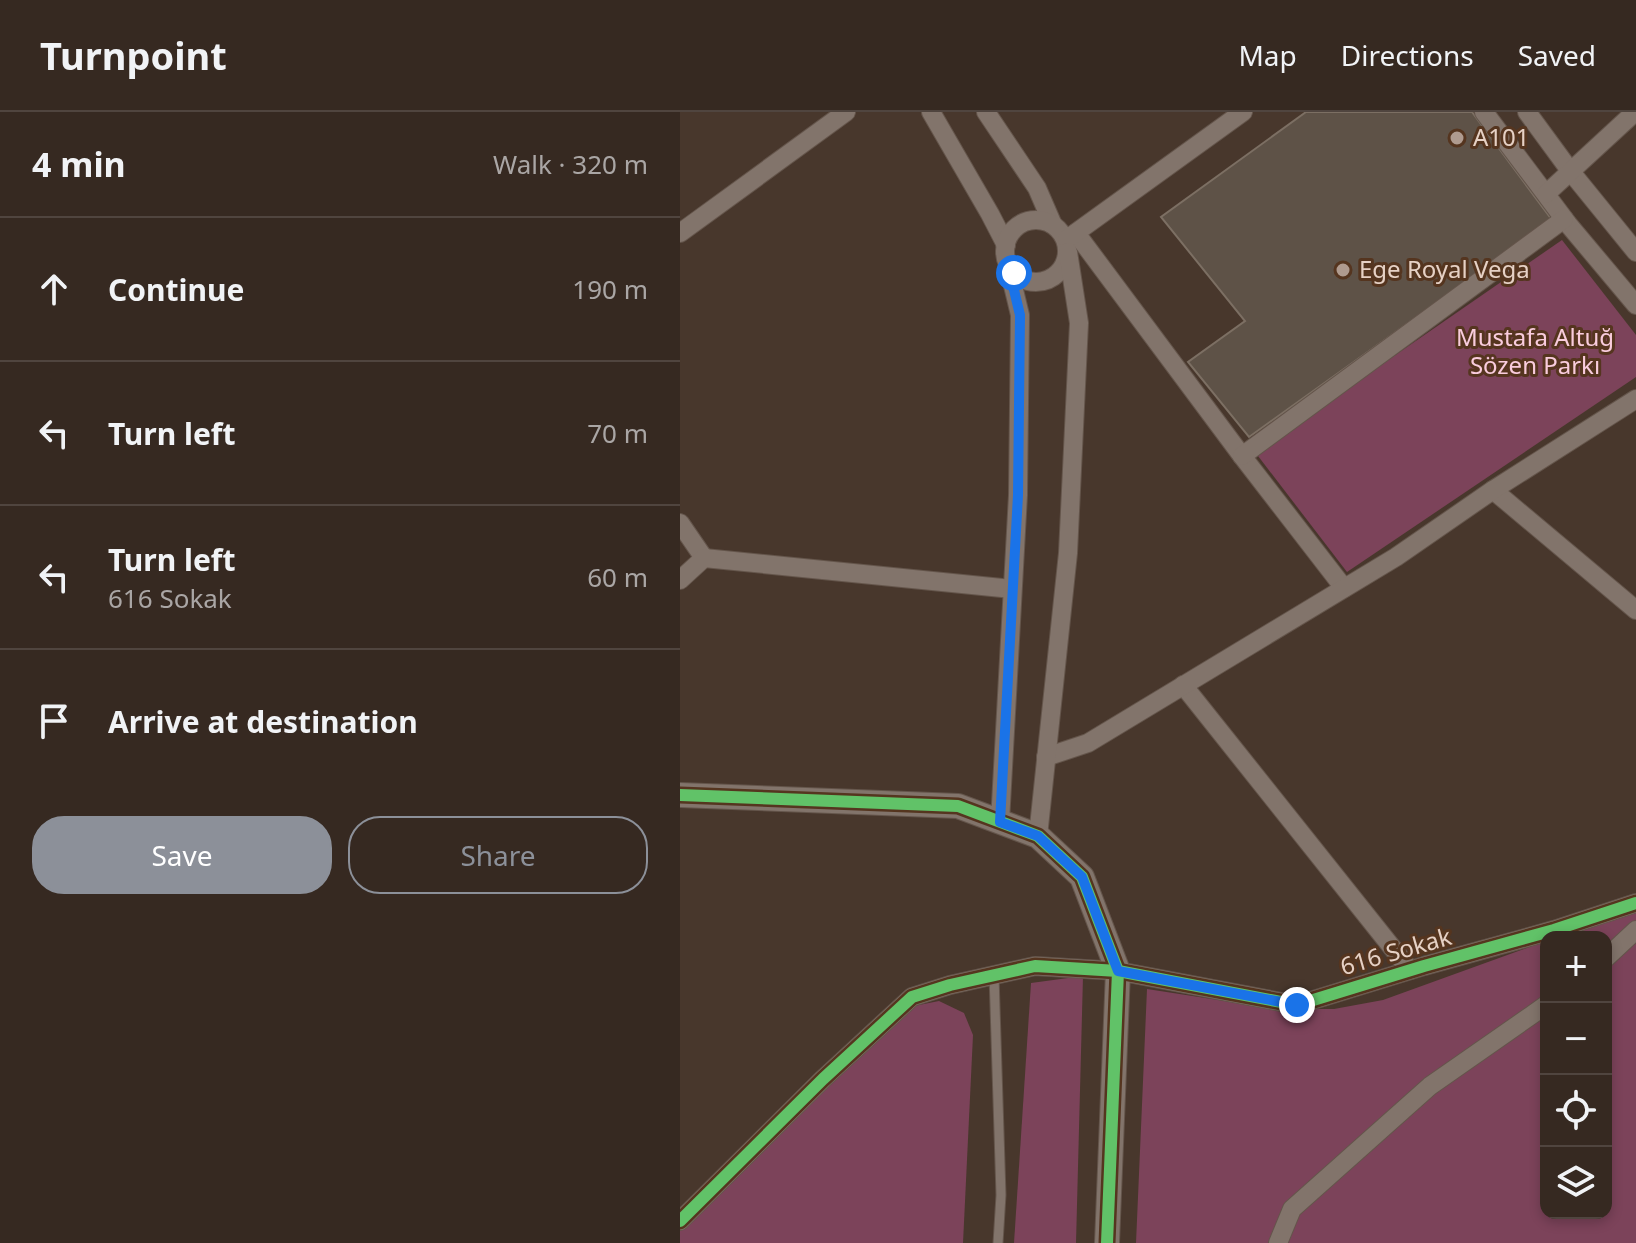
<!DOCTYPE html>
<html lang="en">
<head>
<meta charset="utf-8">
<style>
  body { margin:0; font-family:"Noto Sans",sans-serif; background:#3d312a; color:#f1f3f6 }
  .controls { position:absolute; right:24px; bottom:24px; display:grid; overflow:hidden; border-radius:16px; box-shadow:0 4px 12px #0003 }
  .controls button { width:72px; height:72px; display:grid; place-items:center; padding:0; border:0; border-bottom:2px solid #50453f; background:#362921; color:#f1f3f6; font:40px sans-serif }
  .stop { position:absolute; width:24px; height:24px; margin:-18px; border:6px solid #1a73e8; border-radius:50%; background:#fff }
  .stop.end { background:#1a73e8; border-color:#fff; box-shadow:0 2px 8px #0008 }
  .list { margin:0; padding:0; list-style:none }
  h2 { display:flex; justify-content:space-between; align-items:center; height:104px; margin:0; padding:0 32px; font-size:34px }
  h2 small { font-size:26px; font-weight:400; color:#aaa6a5 }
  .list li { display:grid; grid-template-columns:52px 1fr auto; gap:24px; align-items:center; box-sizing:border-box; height:144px; padding:0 32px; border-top:2px solid #50453f }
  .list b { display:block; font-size:30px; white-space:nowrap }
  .list p { margin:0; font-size:26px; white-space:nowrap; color:#aaa6a5 }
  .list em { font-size:26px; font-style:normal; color:#aaa6a5 }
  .actions { display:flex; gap:16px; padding:24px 32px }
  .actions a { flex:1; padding:18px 0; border:2px solid #8c9099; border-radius:32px; text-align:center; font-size:28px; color:#8c9099 }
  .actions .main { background:#8c9099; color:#fff }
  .icon { flex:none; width:44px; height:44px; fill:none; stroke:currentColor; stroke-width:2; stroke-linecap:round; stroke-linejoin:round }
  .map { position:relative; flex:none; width:956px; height:1131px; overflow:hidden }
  header { display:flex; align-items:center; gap:48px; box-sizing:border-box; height:112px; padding:0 40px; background:#362921; border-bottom:2px solid #50453f }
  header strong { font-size:38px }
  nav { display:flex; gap:44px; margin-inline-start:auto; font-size:28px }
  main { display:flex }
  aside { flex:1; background:#362921 }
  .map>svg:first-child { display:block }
  .green { fill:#7c435a }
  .building { fill:#5e5247; stroke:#7c6f63; stroke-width:2 }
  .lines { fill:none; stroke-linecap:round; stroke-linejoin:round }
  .lane-casing { stroke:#64554b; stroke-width:11 }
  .street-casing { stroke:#64554b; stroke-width:20 }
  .secondary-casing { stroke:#64554b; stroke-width:26 }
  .lane { stroke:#82746b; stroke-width:9 }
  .street { stroke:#82746b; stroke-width:18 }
  .secondary { stroke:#82746b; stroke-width:24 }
  .cycleway-casing { stroke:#55351f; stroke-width:17 }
  .cycleway { stroke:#61c268; stroke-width:12 }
  .route { stroke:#1a73e8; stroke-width:10 }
  .poi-dot { fill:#af9b8f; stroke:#55351f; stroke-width:3 }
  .labels { text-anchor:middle; stroke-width:6; stroke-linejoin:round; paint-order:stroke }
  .poi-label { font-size:24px; fill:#e6d1c5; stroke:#55351f; text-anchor:start }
  .park-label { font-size:24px; fill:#f9ccdd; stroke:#55351f }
  .street-label { font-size:24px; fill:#e6d1c5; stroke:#55351f }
</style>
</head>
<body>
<header>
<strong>Turnpoint</strong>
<nav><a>Map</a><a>Directions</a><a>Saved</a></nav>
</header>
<main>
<aside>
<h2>4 min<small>Walk · 320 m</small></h2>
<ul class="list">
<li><svg class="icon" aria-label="ahead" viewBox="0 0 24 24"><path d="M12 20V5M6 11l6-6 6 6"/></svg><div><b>Continue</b></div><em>190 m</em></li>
<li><svg class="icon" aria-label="left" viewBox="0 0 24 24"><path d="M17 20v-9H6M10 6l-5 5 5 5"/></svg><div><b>Turn left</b></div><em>70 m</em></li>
<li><svg class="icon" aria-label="left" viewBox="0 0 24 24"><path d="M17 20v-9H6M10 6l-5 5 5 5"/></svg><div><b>Turn left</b><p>616 Sokak</p></div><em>60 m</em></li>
<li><svg class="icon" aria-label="arrive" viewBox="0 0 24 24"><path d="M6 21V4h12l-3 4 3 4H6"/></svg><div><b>Arrive at destination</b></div></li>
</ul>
<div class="actions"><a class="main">Save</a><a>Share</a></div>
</aside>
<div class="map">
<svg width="956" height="1131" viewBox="0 0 956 1131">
  <rect width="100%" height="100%" fill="#48372c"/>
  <g class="green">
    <path d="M882 128 956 223V265L667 460 575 340Z"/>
    <path d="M956 797V1131H456L467 877 597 897H654L703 888 866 829V1101H926V825H878Z"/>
    <path d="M403 864 396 1131H334L351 871Z"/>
    <path d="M259 889 284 901 293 923 283 1131H0V1116L216 910 234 894Z"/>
  </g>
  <path class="building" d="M626 0H792L872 108 569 325 508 250 565 209 481 105Z"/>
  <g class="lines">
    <defs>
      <path id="lane" d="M314 863 321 1083 318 1131"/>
      <g id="street">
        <path d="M251 0 310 102 326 133"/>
        <path d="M306 0 357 76 373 113"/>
        <path d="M804 0 888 112 956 193"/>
        <path d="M847 0 891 60 956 140"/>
        <path d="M866 82 955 0"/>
        <circle cx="356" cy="139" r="31"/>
        <path d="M0 121 166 0"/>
        <path d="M396 121 562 344 664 476"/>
        <path d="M387 127 563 0"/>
        <path d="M562 344 884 107"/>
        <path d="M813 378 956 498"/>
        <path d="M0 411 24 446"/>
        <path d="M0 468 24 446 332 477"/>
        <path d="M503 573 730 858"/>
        <path d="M366 645 408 631 716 445 813 378 956 287"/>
        <path d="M320 710 338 383 340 203 328 153"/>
        <path d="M358 724 388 441 399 211 388 140"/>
        <path d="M926 846 956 818"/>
        <path d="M0 1109 143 967 232 885 270 873 355 854 438 859 617 893 744 854 874 818 956 791"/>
        <path d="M598 1131 612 1097 750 974 866 893"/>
      </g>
      <path id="secondary" d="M0 683 278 694 358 724 402 765 438 859 427 1131"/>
    </defs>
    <use href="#lane" class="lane-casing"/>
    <use href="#street" class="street-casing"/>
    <use href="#secondary" class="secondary-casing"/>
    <use href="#lane" class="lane"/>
    <use href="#street" class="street"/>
    <use href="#secondary" class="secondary"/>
    <defs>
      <g id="cycleway">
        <path d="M0 683 278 694 358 724 402 765 438 859 427 1131"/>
        <path d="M0 1109 143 967 232 885 270 873 355 854 438 859 617 893 744 854 874 818 956 791"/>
      </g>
    </defs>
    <use href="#cycleway" class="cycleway-casing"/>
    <use href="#cycleway" class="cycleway"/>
  </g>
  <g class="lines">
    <path class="route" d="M334 161 328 153 340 203 338 383 320 710 358 724 402 765 438 859 617 893"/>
  </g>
  <g class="poi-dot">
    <circle cx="777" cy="26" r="8"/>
    <circle cx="663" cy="158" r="8"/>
  </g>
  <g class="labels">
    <g class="poi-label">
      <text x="793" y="34">A101</text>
      <text x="679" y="166">Ege Royal Vega</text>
    </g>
    <g class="park-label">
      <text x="855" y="234">Mustafa Altuğ<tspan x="855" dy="28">Sözen Parkı</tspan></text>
    </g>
    <g class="street-label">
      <text transform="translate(716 840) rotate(-16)" y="8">616 Sokak</text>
    </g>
  </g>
</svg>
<div class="controls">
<button>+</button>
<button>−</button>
<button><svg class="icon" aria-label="locate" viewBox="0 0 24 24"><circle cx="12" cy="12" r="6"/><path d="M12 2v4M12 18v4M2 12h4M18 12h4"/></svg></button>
<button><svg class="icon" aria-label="layers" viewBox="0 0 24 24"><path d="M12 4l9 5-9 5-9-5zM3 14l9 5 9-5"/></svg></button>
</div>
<div class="stop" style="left:334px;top:161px"></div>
<div class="stop end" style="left:617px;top:893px"></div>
</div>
</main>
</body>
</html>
